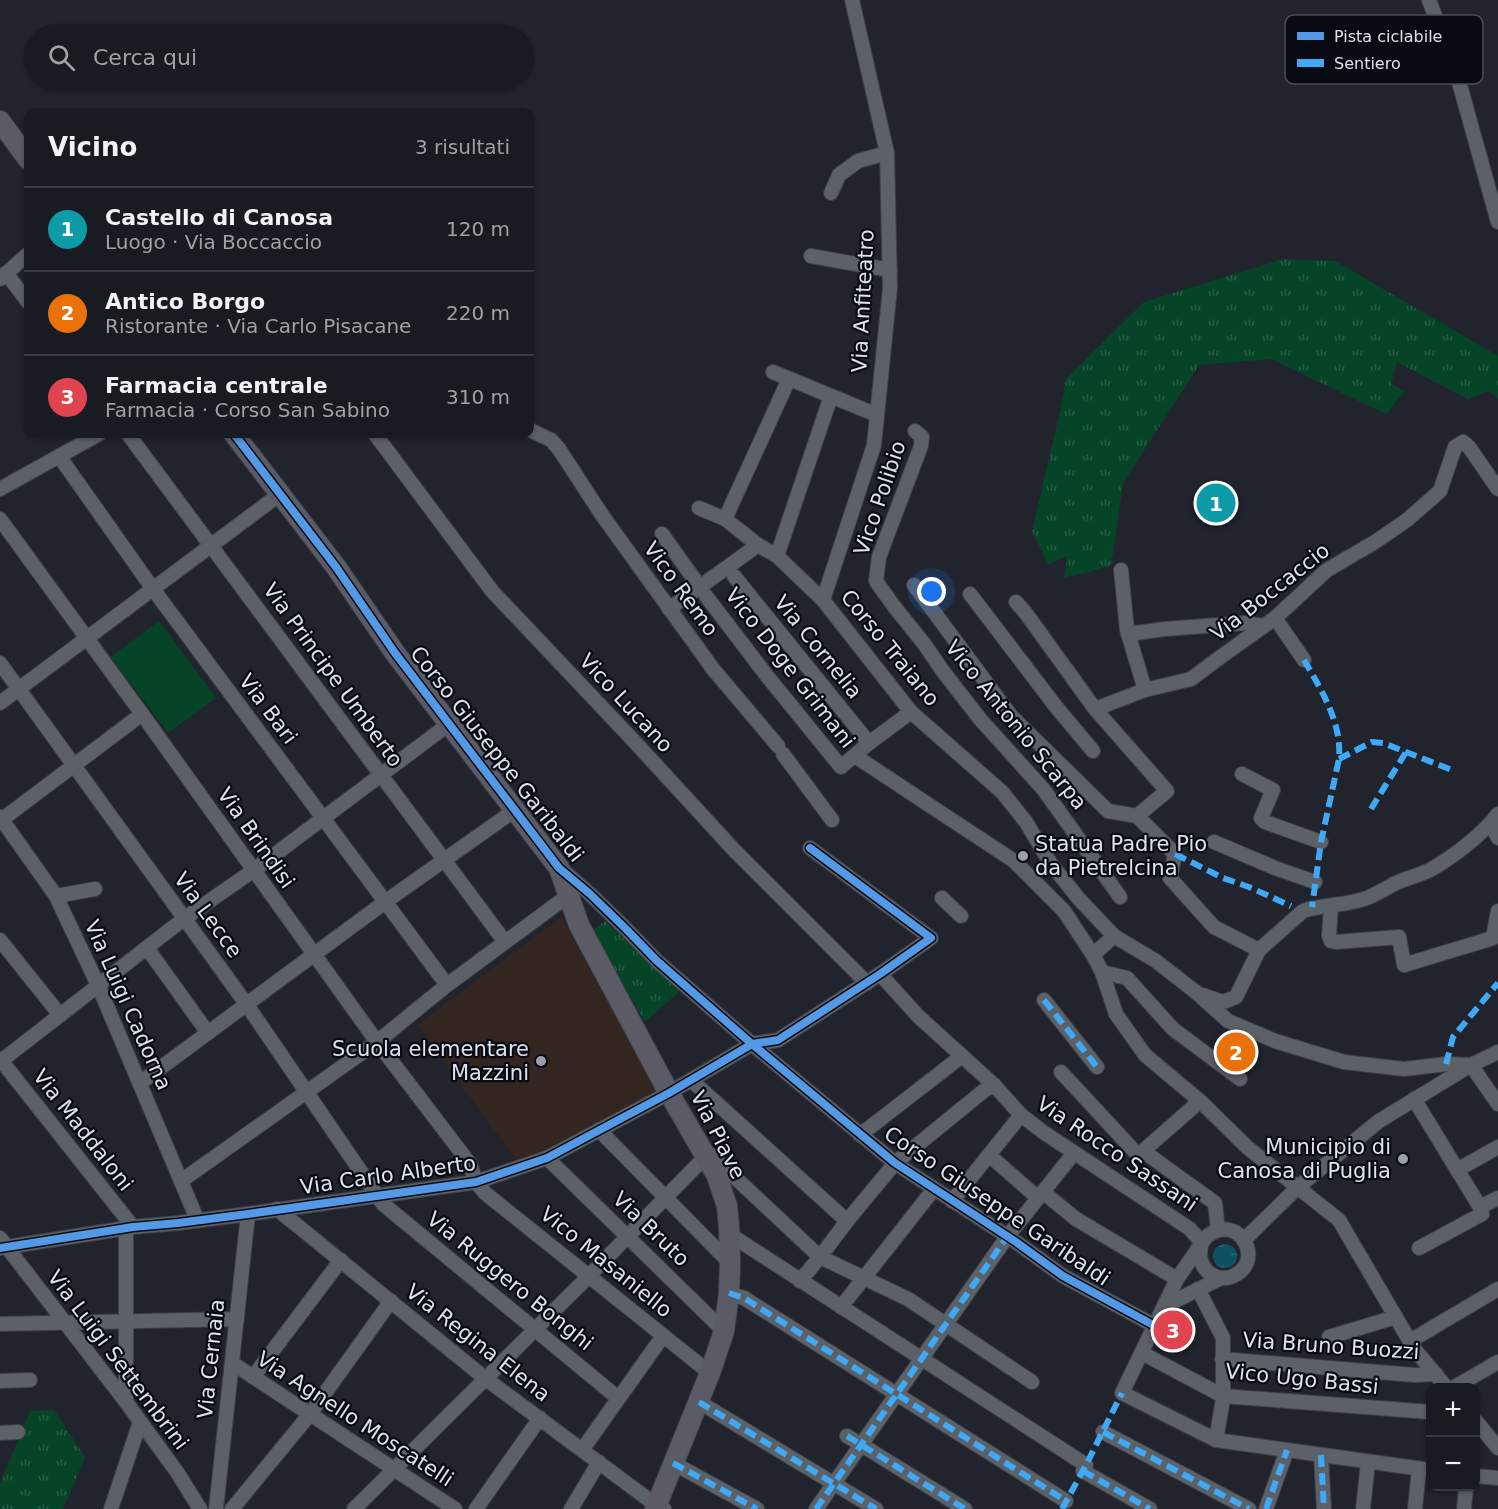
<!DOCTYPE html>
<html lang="it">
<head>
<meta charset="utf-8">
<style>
  body { margin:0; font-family:"DejaVu Sans",sans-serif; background:#26282f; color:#f1f3f6 }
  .controls { position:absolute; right:18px; bottom:18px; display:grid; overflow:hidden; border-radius:12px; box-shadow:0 2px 4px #0004 }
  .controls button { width:54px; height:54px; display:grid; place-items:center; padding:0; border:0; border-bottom:2px solid #373940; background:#191b22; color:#f1f3f6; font:30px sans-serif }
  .you { position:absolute; left:932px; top:592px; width:21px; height:21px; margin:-15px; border:4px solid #fff; border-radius:50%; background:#1a73e8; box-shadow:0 0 0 9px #1a73e833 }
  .badge { display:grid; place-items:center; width:39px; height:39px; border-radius:50%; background:#8c9099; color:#fff; font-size:20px; font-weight:700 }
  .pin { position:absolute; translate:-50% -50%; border:3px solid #fff; box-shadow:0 2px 6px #0006 }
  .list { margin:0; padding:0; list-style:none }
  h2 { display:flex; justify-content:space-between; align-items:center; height:78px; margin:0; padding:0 24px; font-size:26px }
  h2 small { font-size:20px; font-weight:400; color:#9fa1a5 }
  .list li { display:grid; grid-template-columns:39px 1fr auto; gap:18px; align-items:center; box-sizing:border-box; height:84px; padding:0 24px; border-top:2px solid #373940 }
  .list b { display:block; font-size:22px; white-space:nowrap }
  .list p { margin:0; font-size:20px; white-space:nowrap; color:#9fa1a5 }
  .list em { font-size:20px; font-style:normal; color:#9fa1a5 }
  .icon { flex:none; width:33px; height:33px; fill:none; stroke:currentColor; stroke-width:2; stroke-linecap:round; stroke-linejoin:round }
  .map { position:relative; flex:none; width:1498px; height:1509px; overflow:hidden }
  .search { position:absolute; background:#191b22; box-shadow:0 2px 4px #0004; left:24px; top:24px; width:510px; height:66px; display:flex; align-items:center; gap:15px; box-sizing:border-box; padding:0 21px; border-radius:33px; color:#9fa1a5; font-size:22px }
  .panel { position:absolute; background:#191b22; box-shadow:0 2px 4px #0004; left:24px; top:108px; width:510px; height:330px; border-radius:12px }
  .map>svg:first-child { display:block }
  .education { fill:#33251f }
  .grass { fill:url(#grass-tufts) }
  .garden { fill:#054426 }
  .water { fill:url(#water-ripples) }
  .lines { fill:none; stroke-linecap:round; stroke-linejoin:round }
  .street-casing { stroke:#3d4048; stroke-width:16 }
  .secondary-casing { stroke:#3d4048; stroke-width:22 }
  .street { stroke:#5c6067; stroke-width:14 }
  .secondary { stroke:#5b5b66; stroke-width:20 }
  .quiet { stroke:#3fa9f5; stroke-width:6; stroke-dasharray:12 6; stroke-linecap:butt }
  .cycleway-casing { stroke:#090b13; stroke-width:11 }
  .cycleway { stroke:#5399e6; stroke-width:8 }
  .poi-dot { fill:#9ba0aa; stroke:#090b13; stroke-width:2 }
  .labels { text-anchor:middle; stroke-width:4.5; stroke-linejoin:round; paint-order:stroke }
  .street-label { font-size:21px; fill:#dde2ee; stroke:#090b13 }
  .poi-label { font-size:21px; fill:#dde2ee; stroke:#090b13; text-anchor:end }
  .key { fill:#090b13; stroke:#494c55; stroke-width:1.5 }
  .key-label { font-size:16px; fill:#dde2ee }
</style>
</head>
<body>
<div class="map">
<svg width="1498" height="1509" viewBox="0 0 1498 1509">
  <defs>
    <pattern id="grass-tufts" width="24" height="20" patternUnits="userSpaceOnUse" patternTransform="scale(1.5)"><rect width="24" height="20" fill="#054426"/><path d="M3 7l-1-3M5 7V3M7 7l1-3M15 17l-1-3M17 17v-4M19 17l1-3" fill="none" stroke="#295f46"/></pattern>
    <pattern id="water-ripples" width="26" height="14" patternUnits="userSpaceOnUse" patternTransform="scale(1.5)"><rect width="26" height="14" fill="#114f64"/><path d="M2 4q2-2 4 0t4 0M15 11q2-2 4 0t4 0" fill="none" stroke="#33687a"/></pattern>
  </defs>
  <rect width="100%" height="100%" fill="#21242d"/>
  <path class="education" d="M561 917 659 1096 546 1151 517 1161 417 1025Z"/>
  <g class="grass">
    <path d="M1283 259 1335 261 1498 356V399L1489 391 1468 399 1397 362 1391 384 1405 391 1386 414 1271 359 1199 365 1123 483 1111 566 1064 578 1067 556 1048 565 1032 531 1061 408 1066 379 1144 302Z"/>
    <path d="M605 921 680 991 645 1022 593 930Z"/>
    <path d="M54 1410 85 1457 63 1509H0V1484L30 1411Z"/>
  </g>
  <path class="garden" d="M159 621 216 698 168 733 111 657Z"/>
  <circle class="water" cx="1225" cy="1256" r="12"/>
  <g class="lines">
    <defs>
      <g id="street">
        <path d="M1429 0 1456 71 1498 222"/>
        <path d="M831 193 839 175 858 161 887 153"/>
        <path d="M811 256 890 270"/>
        <path d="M6 273 28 302"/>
        <path d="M0 279 28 254"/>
        <path d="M773 372 877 415"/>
        <path d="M530 430 551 440 559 449 602 515 713 669 778 746"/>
        <path d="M915 431 922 437 921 446 879 557 876 581 893 605 925 645 942 670 980 719 1044 790 1120 897"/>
        <path d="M128 434 505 942"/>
        <path d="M375 434 492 591 633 740 734 850 867 983"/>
        <path d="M59 456 153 589 447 985"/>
        <path d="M0 489 99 434"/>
        <path d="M699 508 725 519 758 545 777 556 823 600 911 712 1002 792 1026 822 1051 864 1079 899 1114 936 1156 961 1197 993 1228 1021 1275 1041 1344 1062 1404 1069 1446 1064 1471 1065 1498 1104"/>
        <path d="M0 519 142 714 377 1042 470 1164 476 1182 485 1193 710 1373"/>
        <path d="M725 519 789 379"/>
        <path d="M662 534 697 583"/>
        <path d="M777 556 831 396"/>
        <path d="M1121 570 1127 630 1145 690"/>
        <path d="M734 576 869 743"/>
        <path d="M914 585 1011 716 1108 811 1137 816 1175 854 1170 878 1214 927 1259 950"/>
        <path d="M970 594 1057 708 1093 751"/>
        <path d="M706 596 767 676 841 767 869 743 911 712"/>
        <path d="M823 600 874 445 890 288 887 153 852 0"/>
        <path d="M1016 602 1025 612 1095 709 1167 791 1137 816"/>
        <path d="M669 609 758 545"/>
        <path d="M1275 618 1304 660"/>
        <path d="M1128 634 1165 629 1245 623 1263 626"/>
        <path d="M0 663 247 1005 383 1204 618 1398"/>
        <path d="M0 703 280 494"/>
        <path d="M1095 709 1145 690 1191 679 1215 661 1275 618 1327 570 1375 542 1407 520 1440 491 1455 447 1463 442 1469 447 1498 489"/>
        <path d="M783 754 832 820"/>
        <path d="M855 756 1014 861 1064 911 1093 955 1102 972 1116 1014 1145 1055 1200 1101 1248 1148 1339 1220 1415 1350 1447 1388"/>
        <path d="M1242 774 1273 790 1261 818 1265 822 1321 842"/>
        <path d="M0 817 56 896 98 985 197 1219"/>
        <path d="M0 821 142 714"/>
        <path d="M1491 824 1498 838"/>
        <path d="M1214 842 1275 868 1315 882"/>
        <path d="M560 868 590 894 626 929 657 961 752 1044 895 1163 1016 1242 1063 1276 1155 1326"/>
        <path d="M56 896 95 889"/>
        <path d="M942 898 961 916"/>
        <path d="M1331 906 1329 936 1331 941 1336 942 1399 937 1404 965 1493 938 1498 911"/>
        <path d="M0 940 60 1015"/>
        <path d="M147 948 208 1033"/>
        <path d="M1093 955 1114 936"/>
        <path d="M1102 972 1127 978 1173 1029 1240 1079"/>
        <path d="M880 974 918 1016 994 1085 1021 1115 1043 1132 1190 1229 1202 1243"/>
        <path d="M1202 995 1223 1002 1236 997 1259 950 1303 911C1323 904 1346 906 1367 898 1377 894 1386 888 1396 883 1407 878 1420 875 1430 870 1453 857 1482 835 1498 814"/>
        <path d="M1044 1000 1097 1067"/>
        <path d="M0 1059 133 1227"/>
        <path d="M1 1061 185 918 254 870 449 724"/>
        <path d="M1061 1072 1137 1154 1143 1151"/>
        <path d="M691 1080 847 1221"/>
        <path d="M140 1083 385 902 515 810"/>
        <path d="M1414 1099 1480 1207 1482 1214 1419 1248"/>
        <path d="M1200 1101 1143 1151 1215 1203 1218 1230"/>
        <path d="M599 1130 730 1263"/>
        <path d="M860 1135 962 1056"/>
        <path d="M989 1155 1038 1198"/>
        <path d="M547 1158 724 1331"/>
        <path d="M1457 1170 1498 1147"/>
        <path d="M181 1181 377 1042 447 985 569 895"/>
        <path d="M1043 1192 1076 1219 1177 1279"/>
        <path d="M952 1201 1021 1115"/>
        <path d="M1480 1207 1498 1198"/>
        <path d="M277 1209 486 1379 656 1505 664 1509"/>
        <path d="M126 1228V1402"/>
        <path d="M729 1234 1086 1465"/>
        <path d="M0 1238 126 1402 177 1472 200 1509"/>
        <path d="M1244 1240 1298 1187 1379 1121 1471 1065 1498 1052"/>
        <path d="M1202 1243C1197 1257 1202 1272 1217 1277 1223 1279 1230 1278 1235 1275 1266 1259 1237 1211 1206 1237L1177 1279 1122 1393 1216 1440 1430 1470"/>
        <path d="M0 1248 133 1227 178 1223 248 1214 476 1182 547 1158 669 1093 752 1044 778 1040 880 974 931 938 810 848"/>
        <path d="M800 1281 820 1257 847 1221 895 1163 986 1089 994 1085"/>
        <path d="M1198 1289 1223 1338V1399L1216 1440"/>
        <path d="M729 1293 744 1298 1066 1501"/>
        <path d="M1165 1306 1221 1278"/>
        <path d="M841 1307 934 1189"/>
        <path d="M0 1324 237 1319"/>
        <path d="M1329 1337 1396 1317"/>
        <path d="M1410 1341 1498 1289"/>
        <path d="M1142 1353 1223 1396 1430 1412"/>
        <path d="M1222 1359 1414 1375 1436 1374"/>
        <path d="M232 1363 455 1509"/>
        <path d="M253 1377 341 1260"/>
        <path d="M0 1381 30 1380"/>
        <path d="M1453 1388 1498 1362"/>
        <path d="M699 1402 876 1509"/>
        <path d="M1476 1421 1498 1448"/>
        <path d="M1103 1432 1249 1509"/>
        <path d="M0 1433 18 1432"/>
        <path d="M847 1436 965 1509"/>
        <path d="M582 1450 663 1336"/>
        <path d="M1321 1455 1324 1509"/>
        <path d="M673 1463 757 1509"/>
        <path d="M1083 1471 1150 1509"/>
        <path d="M1476 1476 1498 1478"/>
        <path d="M111 1509 140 1422"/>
        <path d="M216 1509 248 1214"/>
        <path d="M232 1509 310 1414 391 1301"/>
        <path d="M354 1509 589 1276 706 1156 711 1155 820 1257 908 1299 1032 1382"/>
        <path d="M476 1509 540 1418"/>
        <path d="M571 1509 599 1462"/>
        <path d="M816 1509 1007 1237 1074 1153"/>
        <path d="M1266 1509 1287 1450"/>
        <path d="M1363 1509 1368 1462"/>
        <path d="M1415 1509 1419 1469"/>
        <path d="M1464 1509 1466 1486"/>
      </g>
      <g id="secondary">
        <path d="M0 121 28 159"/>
        <path d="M234 434 336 567 395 653 559 868 579 925 669 1093 717 1176 727 1206 729 1227 730 1263 729 1293 724 1331 710 1373 655 1509"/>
      </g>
    </defs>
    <use href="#street" class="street-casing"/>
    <use href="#secondary" class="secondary-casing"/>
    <use href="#street" class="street"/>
    <use href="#secondary" class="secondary"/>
    <g class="quiet">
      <path d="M1304 660C1322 691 1342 723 1339 759L1321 842 1312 907"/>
      <path d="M1339 759 1372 742 1383 743 1452 770"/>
      <path d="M1371 809 1406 752"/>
      <path d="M1175 854 1223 878 1249 887 1291 906"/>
      <path d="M1044 1000 1097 1067"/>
      <path d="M1446 1064 1453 1037 1498 983"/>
      <path d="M729 1293 744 1298 1066 1501"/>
      <path d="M699 1402 876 1509"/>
      <path d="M1103 1432 1249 1509"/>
      <path d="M847 1436 965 1509"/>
      <path d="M1321 1455 1324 1509"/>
      <path d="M673 1463 757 1509"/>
      <path d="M1083 1471 1150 1509"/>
      <path d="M816 1509 1007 1237"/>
      <path d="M1062 1509 1086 1465 1122 1393"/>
      <path d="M1266 1509 1287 1450"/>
    </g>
    <defs>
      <g id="cycleway">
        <path d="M234 434 336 567 395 653 559 868 590 894 626 929 657 961 752 1044 895 1163 1016 1242 1063 1276 1155 1326"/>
        <path d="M0 1248 133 1227 178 1223 248 1214 476 1182 547 1158 669 1093 752 1044 778 1040 880 974 931 938 810 848"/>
      </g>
    </defs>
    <use href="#cycleway" class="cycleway-casing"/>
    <use href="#cycleway" class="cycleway"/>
  </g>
  <g class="poi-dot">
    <circle cx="1023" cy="856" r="6"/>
    <circle cx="541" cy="1061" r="6"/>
    <circle cx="1403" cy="1159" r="6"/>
  </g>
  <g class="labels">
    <g class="street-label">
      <text transform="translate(863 301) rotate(-87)" y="7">Via Anfiteatro</text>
      <text transform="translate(880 498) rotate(-71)" y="7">Vico Polibio</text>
      <text transform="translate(681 589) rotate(54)" y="7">Vico Remo</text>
      <text transform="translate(1270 592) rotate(-38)" y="7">Via Boccaccio</text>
      <text transform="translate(818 647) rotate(51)" y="7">Via Cornelia</text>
      <text transform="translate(890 648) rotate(51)" y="7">Corso Traiano</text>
      <text transform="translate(790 668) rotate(52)" y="7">Vico Doge Grimani</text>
      <text transform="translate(333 675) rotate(54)" y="7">Via Principe Umberto</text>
      <text transform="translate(626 703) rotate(47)" y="7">Vico Lucano</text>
      <text transform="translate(268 709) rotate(53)" y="7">Via Bari</text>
      <text transform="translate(1016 725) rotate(51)" y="7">Vico Antonio Scarpa</text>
      <text transform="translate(497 754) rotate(52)" y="7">Corso Giuseppe Garibaldi</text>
      <text transform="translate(256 838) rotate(55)" y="7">Via Brindisi</text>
      <text transform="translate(208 915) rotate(54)" y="7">Via Lecce</text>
      <text transform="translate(128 1005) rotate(66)" y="7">Via Luigi Cadorna</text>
      <text transform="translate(83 1130) rotate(52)" y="7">Via Maddaloni</text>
      <text transform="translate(718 1135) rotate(63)" y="7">Via Piave</text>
      <text transform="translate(1117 1154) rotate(34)" y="7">Via Rocco Sassani</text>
      <text transform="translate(388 1175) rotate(-8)" y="7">Via Carlo Alberto</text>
      <text transform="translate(997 1206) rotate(34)" y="7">Corso Giuseppe Garibaldi</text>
      <text transform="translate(651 1229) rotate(44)" y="7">Via Bruto</text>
      <text transform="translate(606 1262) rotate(39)" y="7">Vico Masaniello</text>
      <text transform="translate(510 1281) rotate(39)" y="7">Via Ruggero Bonghi</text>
      <text transform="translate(478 1343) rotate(38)" y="7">Via Regina Elena</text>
      <text transform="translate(1331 1346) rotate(4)" y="7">Via Bruno Buozzi</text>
      <text transform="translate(211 1359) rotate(-84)" y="7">Via Cernaia</text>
      <text transform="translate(118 1360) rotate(53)" y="7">Via Luigi Settembrini</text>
      <text transform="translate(1302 1379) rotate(6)" y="7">Vico Ugo Bassi</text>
      <text transform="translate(355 1419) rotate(33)" y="7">Via Agnello Moscatelli</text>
    </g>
    <g class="poi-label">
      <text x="1035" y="851" text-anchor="start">Statua Padre Pio<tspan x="1035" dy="24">da Pietrelcina</tspan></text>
      <text x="529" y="1056">Scuola elementare<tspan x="529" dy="24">Mazzini</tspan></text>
      <text x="1391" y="1154">Municipio di<tspan x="1391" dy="24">Canosa di Puglia</tspan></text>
    </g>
  </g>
  <rect x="1285" y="15" width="198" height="69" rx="9" class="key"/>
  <rect x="1297" y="32" width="27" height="8" fill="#5399e6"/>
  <rect x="1297" y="59" width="27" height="8" fill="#3fa9f5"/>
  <g class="key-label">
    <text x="1334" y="42">Pista ciclabile</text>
    <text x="1334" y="69">Sentiero</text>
  </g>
</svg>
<div class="controls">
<button>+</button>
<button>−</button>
</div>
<div class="you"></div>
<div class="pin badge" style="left:1216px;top:503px;background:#0f9aa8">1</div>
<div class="pin badge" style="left:1236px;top:1052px;background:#e8710a">2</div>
<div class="pin badge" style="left:1173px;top:1330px;background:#e0444e">3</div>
<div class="search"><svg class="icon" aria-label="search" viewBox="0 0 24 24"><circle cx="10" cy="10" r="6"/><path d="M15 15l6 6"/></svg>Cerca qui</div>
<section class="panel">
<h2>Vicino<small>3 risultati</small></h2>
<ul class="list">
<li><span class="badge" style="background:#0f9aa8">1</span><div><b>Castello di Canosa</b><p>Luogo · Via Boccaccio</p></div><em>120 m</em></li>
<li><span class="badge" style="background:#e8710a">2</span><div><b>Antico Borgo</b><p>Ristorante · Via Carlo Pisacane</p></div><em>220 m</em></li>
<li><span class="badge" style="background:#e0444e">3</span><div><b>Farmacia centrale</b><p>Farmacia · Corso San Sabino</p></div><em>310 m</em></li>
</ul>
</section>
</div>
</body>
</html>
